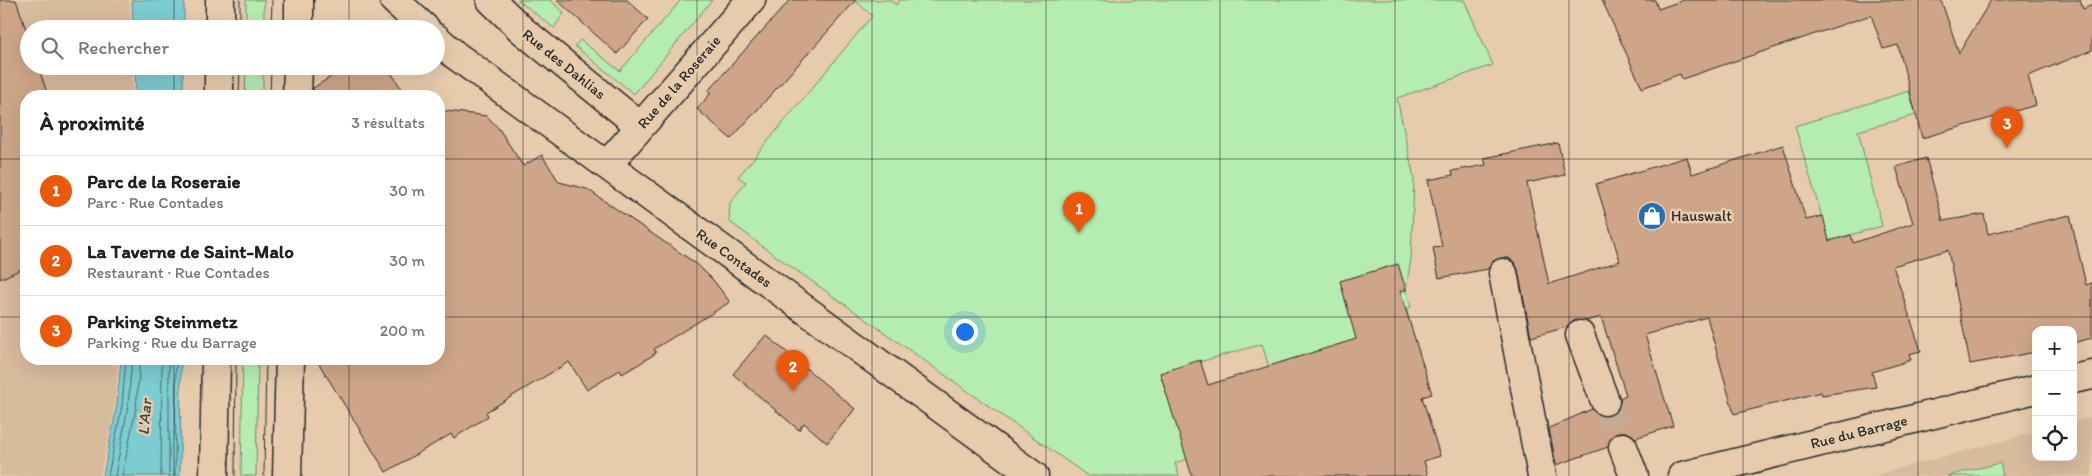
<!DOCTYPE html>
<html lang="fr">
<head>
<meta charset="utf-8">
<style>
  body { margin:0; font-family:Itim,sans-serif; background:#f6f6f6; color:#202124 }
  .controls { position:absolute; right:15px; bottom:15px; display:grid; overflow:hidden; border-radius:10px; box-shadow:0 5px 20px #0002 }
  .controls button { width:45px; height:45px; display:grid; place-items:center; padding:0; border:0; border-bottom:1px solid #e0e0e0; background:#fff; color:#202124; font:25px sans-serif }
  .you { position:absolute; left:964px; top:331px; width:18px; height:18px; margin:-12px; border:4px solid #fff; border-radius:50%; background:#1a73e8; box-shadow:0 0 0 8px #1a73e833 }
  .badge { display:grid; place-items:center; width:32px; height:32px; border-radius:50%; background:#ea580c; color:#fff; font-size:16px; font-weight:700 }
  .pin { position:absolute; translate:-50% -41px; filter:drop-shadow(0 1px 2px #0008) }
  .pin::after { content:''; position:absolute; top:26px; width:18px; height:15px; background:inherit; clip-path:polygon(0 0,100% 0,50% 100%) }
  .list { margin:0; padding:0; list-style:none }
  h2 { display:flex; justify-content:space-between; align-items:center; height:65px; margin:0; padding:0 20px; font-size:21px }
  h2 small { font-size:16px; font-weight:400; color:#757577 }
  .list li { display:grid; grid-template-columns:32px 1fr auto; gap:15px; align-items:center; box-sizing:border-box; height:70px; padding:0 20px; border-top:1px solid #e0e0e0 }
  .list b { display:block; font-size:19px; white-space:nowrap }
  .list p { margin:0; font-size:16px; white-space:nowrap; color:#757577 }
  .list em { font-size:16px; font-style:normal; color:#757577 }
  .icon { flex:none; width:28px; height:28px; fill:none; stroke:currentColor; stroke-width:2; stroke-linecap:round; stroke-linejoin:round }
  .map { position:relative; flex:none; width:2092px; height:476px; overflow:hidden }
  .search { position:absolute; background:#fff; box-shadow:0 5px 20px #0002; left:20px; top:20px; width:425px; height:55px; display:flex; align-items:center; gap:12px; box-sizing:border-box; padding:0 18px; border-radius:28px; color:#757577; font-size:19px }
  .panel { position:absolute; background:#fff; box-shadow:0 5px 20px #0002; left:20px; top:90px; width:425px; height:275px; border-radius:20px }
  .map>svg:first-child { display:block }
  .built { fill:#d8ba9d }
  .green { fill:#b5ecaf; stroke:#708c6d }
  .water { fill:#7bccd1; stroke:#5b8c8f }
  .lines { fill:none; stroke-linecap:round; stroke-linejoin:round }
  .shore { stroke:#4b6b6d; stroke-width:1 }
  .building { fill:#cea588; stroke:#2b2b2b }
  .minor-tunnel { stroke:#c1ab93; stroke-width:28; stroke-dasharray:28 14; stroke-linecap:butt }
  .minor-casing { stroke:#2b2b2b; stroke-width:31 }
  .major-casing { stroke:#2b2b2b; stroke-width:31 }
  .minor { stroke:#e6cbad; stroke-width:28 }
  .major { stroke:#e6cbad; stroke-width:28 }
  .tram { stroke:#2b2b2b; stroke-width:1 }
  .grid { fill:none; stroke:#2b2b2b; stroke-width:1; stroke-opacity:0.55 }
  .labels { text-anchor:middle; stroke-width:5; stroke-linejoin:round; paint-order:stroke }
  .street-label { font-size:15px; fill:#2b2b2b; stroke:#e6cbad }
  .poi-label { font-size:15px; fill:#2b2b2b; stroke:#e6cbad; text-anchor:start }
  .water-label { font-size:16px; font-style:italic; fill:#374344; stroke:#e6cbad }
</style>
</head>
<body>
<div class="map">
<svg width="2092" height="476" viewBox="0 0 2092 476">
  <rect width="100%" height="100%" fill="#e6cbad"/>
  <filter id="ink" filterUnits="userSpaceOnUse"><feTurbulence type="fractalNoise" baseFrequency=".02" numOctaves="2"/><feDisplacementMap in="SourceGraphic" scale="10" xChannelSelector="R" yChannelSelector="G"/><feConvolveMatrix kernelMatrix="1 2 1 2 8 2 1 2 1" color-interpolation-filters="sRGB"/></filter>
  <g filter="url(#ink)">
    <g class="built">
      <path d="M0 0H129L131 29H29V66H132L133 96H26V359H118L115 405 100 476H0Z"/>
      <path d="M2092 417V476H1871L2036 432V457H2073V422Z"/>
    </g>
    <g class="green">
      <rect x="246" y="0" width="18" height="29"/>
      <path d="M518 0H550L564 13 554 28Z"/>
      <path d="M681 0H712L634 94 575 46 580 40 620 71Z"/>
      <path d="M855 0H890L896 5 900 0H1464L1493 65 1397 98 1414 178 1411 258 1406 290 1411 307 1406 309 1414 337 1269 367 1262 344 1161 373 1187 459 1175 463 1179 476H1088L762 246 729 221 730 203 746 182 738 177 872 16Z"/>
      <path d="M246 66H263V96H245Z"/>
      <path d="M1909 91 1916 115 1858 131 1882 226 1829 241 1795 126Z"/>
      <path d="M243 359H258L256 476H241Z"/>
      <path d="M2000 463 2003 476H1947Z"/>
    </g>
    <g class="water">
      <path d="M132 0H184V29H133Z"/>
      <path d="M135 66H183V96H136Z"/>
      <path d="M121 359H181L180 476H103L117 405Z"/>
    </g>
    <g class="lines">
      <g class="shore">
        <path d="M108 476 122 406 126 359"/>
        <path d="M115 476 128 407 132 359"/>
        <path d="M122 476 136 408 140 359"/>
        <path d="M161 476 162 359"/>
        <path d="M169 476V359"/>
        <path d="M175 476 176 359"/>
      </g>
    </g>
    <g class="building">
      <path d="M0 0H16L29 38V66H38L48 96H26V267L0 279Z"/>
      <path d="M557 0H627L648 19 617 54Z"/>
      <path d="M790 0H856L731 139 697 109 711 93 708 91Z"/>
      <path d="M1602 0H1655L1658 9 1684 0H1941L1959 53 1991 0H2080L2083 9 2092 5V50L2028 76 2036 105 1922 138 1898 45 1883 49 1871 15 1682 79 1680 74 1642 88Z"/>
      <path d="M348 66H387L406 96H313V88Z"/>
      <path d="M439 110 487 116 499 129 523 166 542 155 559 182 587 189 698 265 713 280 730 302 654 349 656 353 639 364 622 374 620 370 587 390 569 362 486 412 488 416 454 438 451 434 386 472 316 359H439Z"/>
      <path d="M1558 143 1565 175 1527 183 1549 284 1620 261 1596 184 1687 157 1692 174 1783 145 1806 220 1823 216 1829 241 1851 235 1853 243 1913 223 1896 167 1926 158 1943 221 1984 214 1988 234 2070 215 2086 285 2092 283V338L2073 343V330H2036V352L1970 364 1948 250 1893 266 1921 351 1909 354 1911 360 1872 372 1876 387 1822 395 1821 392 1734 414 1707 317 1645 335 1673 426 1635 438 1626 432H1618L1611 438 1608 447 1556 465 1549 428 1592 409 1602 416 1611 415 1617 410 1620 404V398L1626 395 1601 317 1586 321 1575 320 1567 327 1531 337 1518 270 1515 263 1509 258H1501L1493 261 1488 269 1439 278 1433 248 1442 247 1428 180 1453 175 1452 171 1486 165 1484 158Z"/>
      <path d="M1398 264 1406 290 1400 291 1432 394 1422 397 1440 456 1424 461 1428 476H1192L1160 373 1200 360 1208 385 1356 339 1340 281Z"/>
      <path d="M766 335 855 409 827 443 804 423 799 430 733 374Z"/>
    </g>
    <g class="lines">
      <path class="minor-tunnel" d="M1605 401 1623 447"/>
      <defs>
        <g id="minor">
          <path d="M394 0 426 29"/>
          <path d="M491 0 522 30 640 126"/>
          <path d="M436 38 455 55 1034 476"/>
          <path d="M607 165 751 0"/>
          <path d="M1503 273 1542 476"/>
          <path d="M1580 335 1605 401"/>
          <path d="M2073 379 2092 375"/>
          <path d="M1623 447 1634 476"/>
          <path d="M1682 476 2036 389"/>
        </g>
        <g id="major">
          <path d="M220 29V0"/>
          <path d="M299 29V0"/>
          <path d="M219 96V66"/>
          <path d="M297 96 298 66"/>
          <path d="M214 476 216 359"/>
          <path d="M287 476 290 359"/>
        </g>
      </defs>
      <use href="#minor" class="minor-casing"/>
      <use href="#major" class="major-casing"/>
      <use href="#minor" class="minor"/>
      <use href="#major" class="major"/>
      <g class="tram">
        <path d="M240 29V0"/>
        <path d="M271 29 272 0"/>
        <path d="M239 96 240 66"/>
        <path d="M270 96 271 66"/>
        <path d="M235 476 236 359"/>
        <path d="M264 476 266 359"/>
      </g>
    </g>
  </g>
  <path class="grid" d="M174 0V29M349 0V29M523 0V476M697 0V476M872 0V476M1046 0V476M1220 0V476M1395 0V476M1569 0V476M1743 0V476M1918 0V476M174 66V96M349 66V96M0 159H26M439 159H2092M0 317H26M439 317H2092M174 359V476M349 359V476"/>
  <defs>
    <symbol id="shop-disc" viewBox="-11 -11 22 22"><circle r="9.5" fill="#1f6fb2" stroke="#e6cbad"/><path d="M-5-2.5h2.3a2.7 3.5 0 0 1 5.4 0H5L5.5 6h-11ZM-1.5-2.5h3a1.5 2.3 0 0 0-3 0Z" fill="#fff"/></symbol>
  </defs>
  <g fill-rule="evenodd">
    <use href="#shop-disc" x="1636" y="200" width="32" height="32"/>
  </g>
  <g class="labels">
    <g class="street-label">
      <text transform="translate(564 64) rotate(39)" y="5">Rue des Dahlias</text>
      <text transform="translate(679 82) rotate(-49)" y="5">Rue de la Roseraie</text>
      <text transform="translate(734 258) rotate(36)" y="5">Rue Contades</text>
      <text transform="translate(1859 432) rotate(-14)" y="5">Rue du Barrage</text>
    </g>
    <g class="poi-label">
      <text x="1671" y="221">Hauswalt</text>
    </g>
    <g class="water-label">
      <text transform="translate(144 417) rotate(-85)" y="6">L'Aar</text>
    </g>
  </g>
</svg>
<div class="controls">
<button>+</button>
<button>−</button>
<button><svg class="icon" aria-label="locate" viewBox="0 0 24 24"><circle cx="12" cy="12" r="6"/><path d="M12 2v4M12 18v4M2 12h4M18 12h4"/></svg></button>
</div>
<div class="you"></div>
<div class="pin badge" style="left:1079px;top:233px">1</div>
<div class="pin badge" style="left:793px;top:391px">2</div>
<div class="pin badge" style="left:2007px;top:148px">3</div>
<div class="search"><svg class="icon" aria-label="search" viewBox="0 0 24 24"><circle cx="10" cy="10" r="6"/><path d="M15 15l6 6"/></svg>Rechercher</div>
<section class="panel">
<h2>À proximité<small>3 résultats</small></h2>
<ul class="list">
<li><span class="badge">1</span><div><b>Parc de la Roseraie</b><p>Parc · Rue Contades</p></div><em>30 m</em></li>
<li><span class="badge">2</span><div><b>La Taverne de Saint-Malo</b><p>Restaurant · Rue Contades</p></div><em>30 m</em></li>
<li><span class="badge">3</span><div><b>Parking Steinmetz</b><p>Parking · Rue du Barrage</p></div><em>200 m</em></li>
</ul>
</section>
</div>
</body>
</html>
